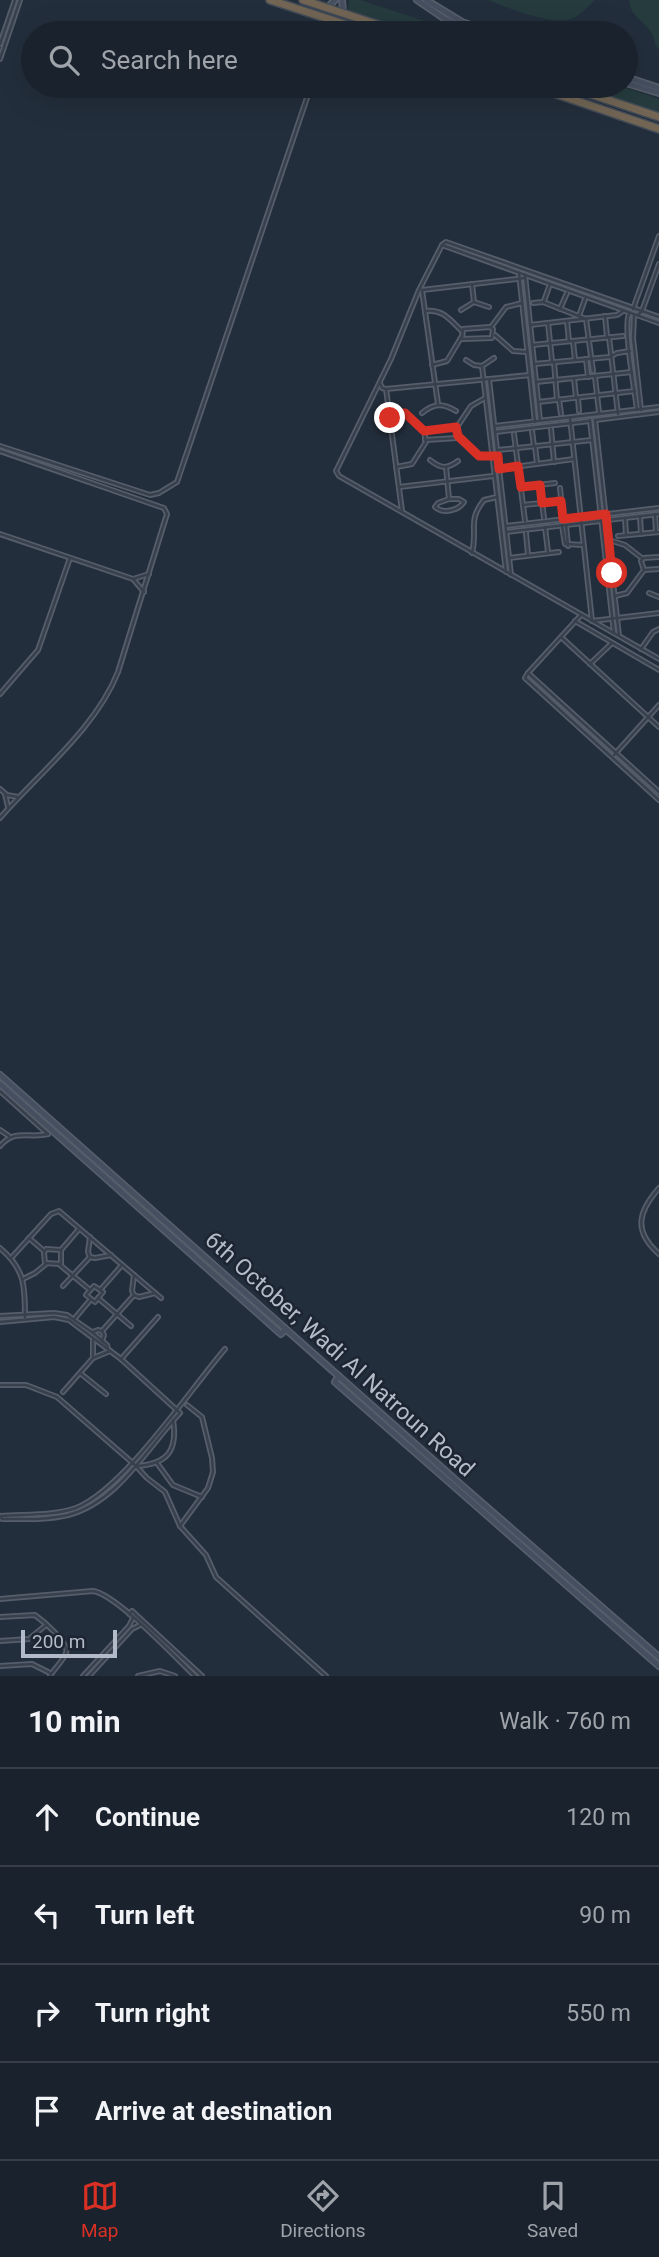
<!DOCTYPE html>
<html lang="en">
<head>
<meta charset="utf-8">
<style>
  body { margin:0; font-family:Roboto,sans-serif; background:#272f39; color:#f1f3f6 }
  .scale { position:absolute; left:21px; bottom:18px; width:96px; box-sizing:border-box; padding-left:7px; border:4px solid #b2bbc7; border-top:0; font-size:19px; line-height:24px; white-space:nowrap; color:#b2bbc7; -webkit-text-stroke:5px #1c2531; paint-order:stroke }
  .stop { position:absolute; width:21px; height:21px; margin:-16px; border:5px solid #d93025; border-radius:50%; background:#fff }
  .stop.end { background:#d93025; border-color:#fff; box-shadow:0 2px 7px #0008 }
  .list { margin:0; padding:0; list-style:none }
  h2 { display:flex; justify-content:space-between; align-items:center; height:91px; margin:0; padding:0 28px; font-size:30px }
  h2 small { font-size:23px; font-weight:400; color:#9fa4aa }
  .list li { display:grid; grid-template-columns:46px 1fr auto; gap:21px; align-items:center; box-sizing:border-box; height:98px; padding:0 28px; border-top:2px solid #383f49 }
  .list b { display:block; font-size:26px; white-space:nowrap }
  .list em { font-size:23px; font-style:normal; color:#9fa4aa }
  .icon { flex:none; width:38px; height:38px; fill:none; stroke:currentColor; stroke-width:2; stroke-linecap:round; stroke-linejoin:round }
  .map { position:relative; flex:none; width:659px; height:1676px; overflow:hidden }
  .search { position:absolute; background:#1a222d; box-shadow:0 7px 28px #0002; left:21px; right:21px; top:21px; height:77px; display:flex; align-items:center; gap:18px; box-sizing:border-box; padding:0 24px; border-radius:38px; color:#9fa4aa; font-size:26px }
  .sheet { height:483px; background:#1a222d }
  nav { display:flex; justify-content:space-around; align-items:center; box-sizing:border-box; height:98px; border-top:2px solid #383f49; background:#1a222d; font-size:19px; color:#9fa4aa }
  nav a { display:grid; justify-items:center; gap:4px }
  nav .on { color:#d93025 }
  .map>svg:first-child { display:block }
  .green { fill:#253b3d }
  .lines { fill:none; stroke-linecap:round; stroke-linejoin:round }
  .street-casing { stroke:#555e6a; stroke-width:6 }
  .secondary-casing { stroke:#555e6a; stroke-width:8 }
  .highway-casing { stroke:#424b57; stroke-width:10 }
  .street { stroke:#37404c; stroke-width:2.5 }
  .secondary { stroke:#454f5f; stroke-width:4.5 }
  .highway { stroke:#726554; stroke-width:7 }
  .route { stroke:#d93025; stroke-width:9 }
  .labels { text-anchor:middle; stroke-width:5; stroke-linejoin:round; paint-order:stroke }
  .street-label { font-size:23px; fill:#b2bbc7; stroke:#1c2531 }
</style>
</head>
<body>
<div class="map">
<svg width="659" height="1676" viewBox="0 0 659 1676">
  <rect width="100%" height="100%" fill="#232e3c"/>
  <g class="green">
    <path d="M349 0H361L461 33H413L352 12 348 9Z"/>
    <path d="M488 0H595C589 6 581 14 574 18 552 27 509 8 488 0Z"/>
    <path d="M629 0H659V50C654 44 655 41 652 34 645 21 630 17 629 0Z"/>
    <path d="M571 86H620L659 99V115Z"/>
  </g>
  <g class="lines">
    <defs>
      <g id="street">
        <path d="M0 44 15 0"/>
        <path d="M0 59 20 0"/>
        <path d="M442 245 659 323"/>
        <path d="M519 273 535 422"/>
        <path d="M525 275 540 421"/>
        <path d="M472 284 474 302"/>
        <path d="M422 290 438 404"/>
        <path d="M422 290 525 278"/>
        <path d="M544 301 550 284"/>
        <path d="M533 303 543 302 586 319 593 371"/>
        <path d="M560 309 567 293"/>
        <path d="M633 309 659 236"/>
        <path d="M461 310 474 302 489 307"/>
        <path d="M425 311C443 309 449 319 462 331"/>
        <path d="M629 314C623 328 635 391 637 410"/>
        <path d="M638 315 642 311 659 264"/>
        <path d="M579 316 585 299"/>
        <path d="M605 316 607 337"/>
        <path d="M634 316 633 338 641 410"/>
        <path d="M659 317 446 242 442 245 419 290 391 359 336 471 339 476 659 659"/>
        <path d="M567 321 569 341"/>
        <path d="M548 323 552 361"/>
        <path d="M530 325 617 315 623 311"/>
        <path d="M490 327 493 329 492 338 462 339 463 329Z"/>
        <path d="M491 327 506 307 522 303"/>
        <path d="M495 335 513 351 527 352"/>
        <path d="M609 337 618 414"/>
        <path d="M573 341 575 360"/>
        <path d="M532 345 623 336"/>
        <path d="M586 359 588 377"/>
        <path d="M466 360 474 365 482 366 494 358"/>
        <path d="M554 362 557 400"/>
        <path d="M534 364 610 357 617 353 630 351"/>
        <path d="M432 365 447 361 462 336"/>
        <path d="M482 366 506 572"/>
        <path d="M595 377 599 412"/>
        <path d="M574 378 576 398"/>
        <path d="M489 379 511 575"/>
        <path d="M536 382 632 372"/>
        <path d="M380 383 382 388 386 389 530 375"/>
        <path d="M386 389 402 511"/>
        <path d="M578 398 579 411"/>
        <path d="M559 400 561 414"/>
        <path d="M538 402 635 391"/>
        <path d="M422 413C434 403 443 403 456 411"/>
        <path d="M390 414 405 413 424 431"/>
        <path d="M570 418 592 621 659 613"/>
        <path d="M590 420 614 633"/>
        <path d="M595 420 619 636"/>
        <path d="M595 420 659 412"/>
        <path d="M495 426 659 407"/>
        <path d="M455 427 457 428V438L425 440V430Z"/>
        <path d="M457 427 471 406 485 398"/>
        <path d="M551 429 554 462"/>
        <path d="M532 431 534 446"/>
        <path d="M495 432 589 421"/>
        <path d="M514 434 525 521"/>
        <path d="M458 436 479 456H497"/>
        <path d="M0 446 150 495 159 493 177 482 311 86"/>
        <path d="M535 446 537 463"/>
        <path d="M498 450 592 440"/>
        <path d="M0 451 155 505 164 508 167 514 118 672C96 728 39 773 0 818"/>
        <path d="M430 460C441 469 447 469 458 461"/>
        <path d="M396 467 412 464 426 442"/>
        <path d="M446 467 449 499"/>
        <path d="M499 469 574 459"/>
        <path d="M540 485 544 518"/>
        <path d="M399 487 493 476"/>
        <path d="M521 487 555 483"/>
        <path d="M560 488 563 519"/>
        <path d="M449 499H459L464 502C458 511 443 514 435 507L438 503Z"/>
        <path d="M523 505 561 501"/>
        <path d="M655 514 656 532"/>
        <path d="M640 516 641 534"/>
        <path d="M625 518 626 535"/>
        <path d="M607 520 659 514"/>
        <path d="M562 525 565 544 583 545"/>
        <path d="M566 525 568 546"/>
        <path d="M506 526 659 508"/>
        <path d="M545 527 548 552"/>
        <path d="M506 532 600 521"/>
        <path d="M526 533 528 555"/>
        <path d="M0 534 133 579 144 592"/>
        <path d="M618 536 659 532"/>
        <path d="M609 540 625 545 643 559"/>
        <path d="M472 553C478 529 467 521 484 500L497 497"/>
        <path d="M659 557 643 558 641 561 644 570 659 569"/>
        <path d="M509 558 559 552"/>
        <path d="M133 579 149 574"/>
        <path d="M649 593 659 597"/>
        <path d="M615 596 627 593 644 570"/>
        <path d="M581 615 528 673 525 678 659 800"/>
        <path d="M575 621 659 670"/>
        <path d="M561 637 659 727"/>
        <path d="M641 649 653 632 659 629"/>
        <path d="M590 664 612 643"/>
        <path d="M528 673 659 792"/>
        <path d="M0 694 38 650 70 558"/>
        <path d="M614 755 659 705"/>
        <path d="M0 789 7 795 18 797"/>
        <path d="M5 794 8 807"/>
        <path d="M0 1091 48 1134"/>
        <path d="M0 1130 9 1136"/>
        <path d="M0 1146C16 1128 28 1139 48 1134"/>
        <path d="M659 1188C638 1212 633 1231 659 1254"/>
        <path d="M90 1237 88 1252 90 1257 95 1258 111 1255"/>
        <path d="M29 1238 44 1251"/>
        <path d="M0 1248C25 1269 25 1286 25 1317"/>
        <path d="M46 1249 61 1250V1264L45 1263 44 1253Z"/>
        <path d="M61 1250 79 1229"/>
        <path d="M12 1257 51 1214 59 1211 161 1298"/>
        <path d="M60 1265 90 1290"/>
        <path d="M134 1275 132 1291 134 1295 139 1297 155 1293"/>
        <path d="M23 1279 35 1273 46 1264"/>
        <path d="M63 1286 90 1257"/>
        <path d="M94 1286 103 1292 95 1302 86 1295Z"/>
        <path d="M101 1289 122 1265"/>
        <path d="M98 1298 131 1326"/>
        <path d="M0 1316 54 1313 67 1315 93 1333 107 1345 108 1349"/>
        <path d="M75 1318 91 1299"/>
        <path d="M0 1322 54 1317 69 1320 121 1359 180 1413C147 1448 118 1502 68 1515 47 1520 24 1519 2 1519L0 1516"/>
        <path d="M102 1331 134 1295"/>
        <path d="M93 1332 98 1330 102 1331 104 1335 102 1341"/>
        <path d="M93 1358V1340"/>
        <path d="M121 1359 158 1317"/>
        <path d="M80 1373 106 1394"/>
        <path d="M0 1385H26L57 1397 135 1465 147 1478 165 1492 180 1526 206 1555 216 1577 326 1676"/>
        <path d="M63 1392 93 1358 110 1351"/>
        <path d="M157 1463 173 1485 202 1497"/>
        <path d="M137 1466C167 1464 178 1451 173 1420"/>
        <path d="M1 1516C25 1514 53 1516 76 1508 124 1489 189 1391 225 1349"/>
        <path d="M180 1526 208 1488 213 1472 212 1458 202 1417 187 1405"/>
        <path d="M0 1599 93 1591C116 1594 176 1658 195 1676"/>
        <path d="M129 1614 132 1611 202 1676"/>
        <path d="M0 1617 35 1615C43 1621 70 1643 66 1653 63 1661 54 1669 50 1676"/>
        <path d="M0 1641 29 1639 46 1625"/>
        <path d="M0 1666 32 1664 50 1673"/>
        <path d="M83 1676 129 1626 133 1618"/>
        <path d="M89 1676 132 1629 140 1625"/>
        <path d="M138 1676 160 1671 175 1676"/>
      </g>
      <g id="secondary">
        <path d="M342 0 343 13"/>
        <path d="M417 0 445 19 476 33"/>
        <path d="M426 0 462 22 494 33"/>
        <path d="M327 8 335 0"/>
        <path d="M626 77 659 88"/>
        <path d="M626 83 659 93"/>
        <path d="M0 1075 459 1483 659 1657"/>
        <path d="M0 1084 281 1334 286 1329"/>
        <path d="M339 1376 335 1382 659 1666"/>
      </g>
      <g id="highway">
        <path d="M270 0 372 33"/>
        <path d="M303 0 403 33"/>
        <path d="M533 86 659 129"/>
        <path d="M566 86 659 117"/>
      </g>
    </defs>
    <use href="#street" class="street-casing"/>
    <use href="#secondary" class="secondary-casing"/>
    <use href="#highway" class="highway-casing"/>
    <use href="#street" class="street"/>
    <use href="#secondary" class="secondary"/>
    <use href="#highway" class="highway"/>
  </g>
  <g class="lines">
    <path class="route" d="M390 418 389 414 405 413 424 431 456 427 458 436 479 456H498L499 469 518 466 521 487 540 485 542 503 561 501 563 519 606 514 612 573"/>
  </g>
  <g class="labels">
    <g class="street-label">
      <text transform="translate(340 1354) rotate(42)" y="8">6th October, Wadi Al Natroun Road</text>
    </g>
  </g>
</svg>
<div class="scale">200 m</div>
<div class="stop" style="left:612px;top:573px"></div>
<div class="stop end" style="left:390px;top:418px"></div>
<div class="search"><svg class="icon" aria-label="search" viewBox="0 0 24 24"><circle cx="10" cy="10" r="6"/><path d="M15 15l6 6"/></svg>Search here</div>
</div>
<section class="sheet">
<h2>10 min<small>Walk · 760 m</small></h2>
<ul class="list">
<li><svg class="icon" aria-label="ahead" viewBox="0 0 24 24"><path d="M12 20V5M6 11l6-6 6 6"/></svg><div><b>Continue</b></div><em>120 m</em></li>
<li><svg class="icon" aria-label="left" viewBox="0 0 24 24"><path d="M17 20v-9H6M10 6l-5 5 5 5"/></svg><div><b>Turn left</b></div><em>90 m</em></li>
<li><svg class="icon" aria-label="right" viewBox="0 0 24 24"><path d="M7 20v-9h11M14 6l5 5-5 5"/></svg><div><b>Turn right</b></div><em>550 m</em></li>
<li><svg class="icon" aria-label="arrive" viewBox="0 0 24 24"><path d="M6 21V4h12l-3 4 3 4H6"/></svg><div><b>Arrive at destination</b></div></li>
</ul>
</section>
<nav>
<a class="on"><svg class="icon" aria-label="map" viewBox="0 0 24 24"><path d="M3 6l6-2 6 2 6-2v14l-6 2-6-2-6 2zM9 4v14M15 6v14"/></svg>Map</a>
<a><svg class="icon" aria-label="directions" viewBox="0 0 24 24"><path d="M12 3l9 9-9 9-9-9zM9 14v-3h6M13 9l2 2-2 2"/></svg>Directions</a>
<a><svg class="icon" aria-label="saved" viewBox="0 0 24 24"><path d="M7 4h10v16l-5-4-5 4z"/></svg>Saved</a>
</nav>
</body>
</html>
